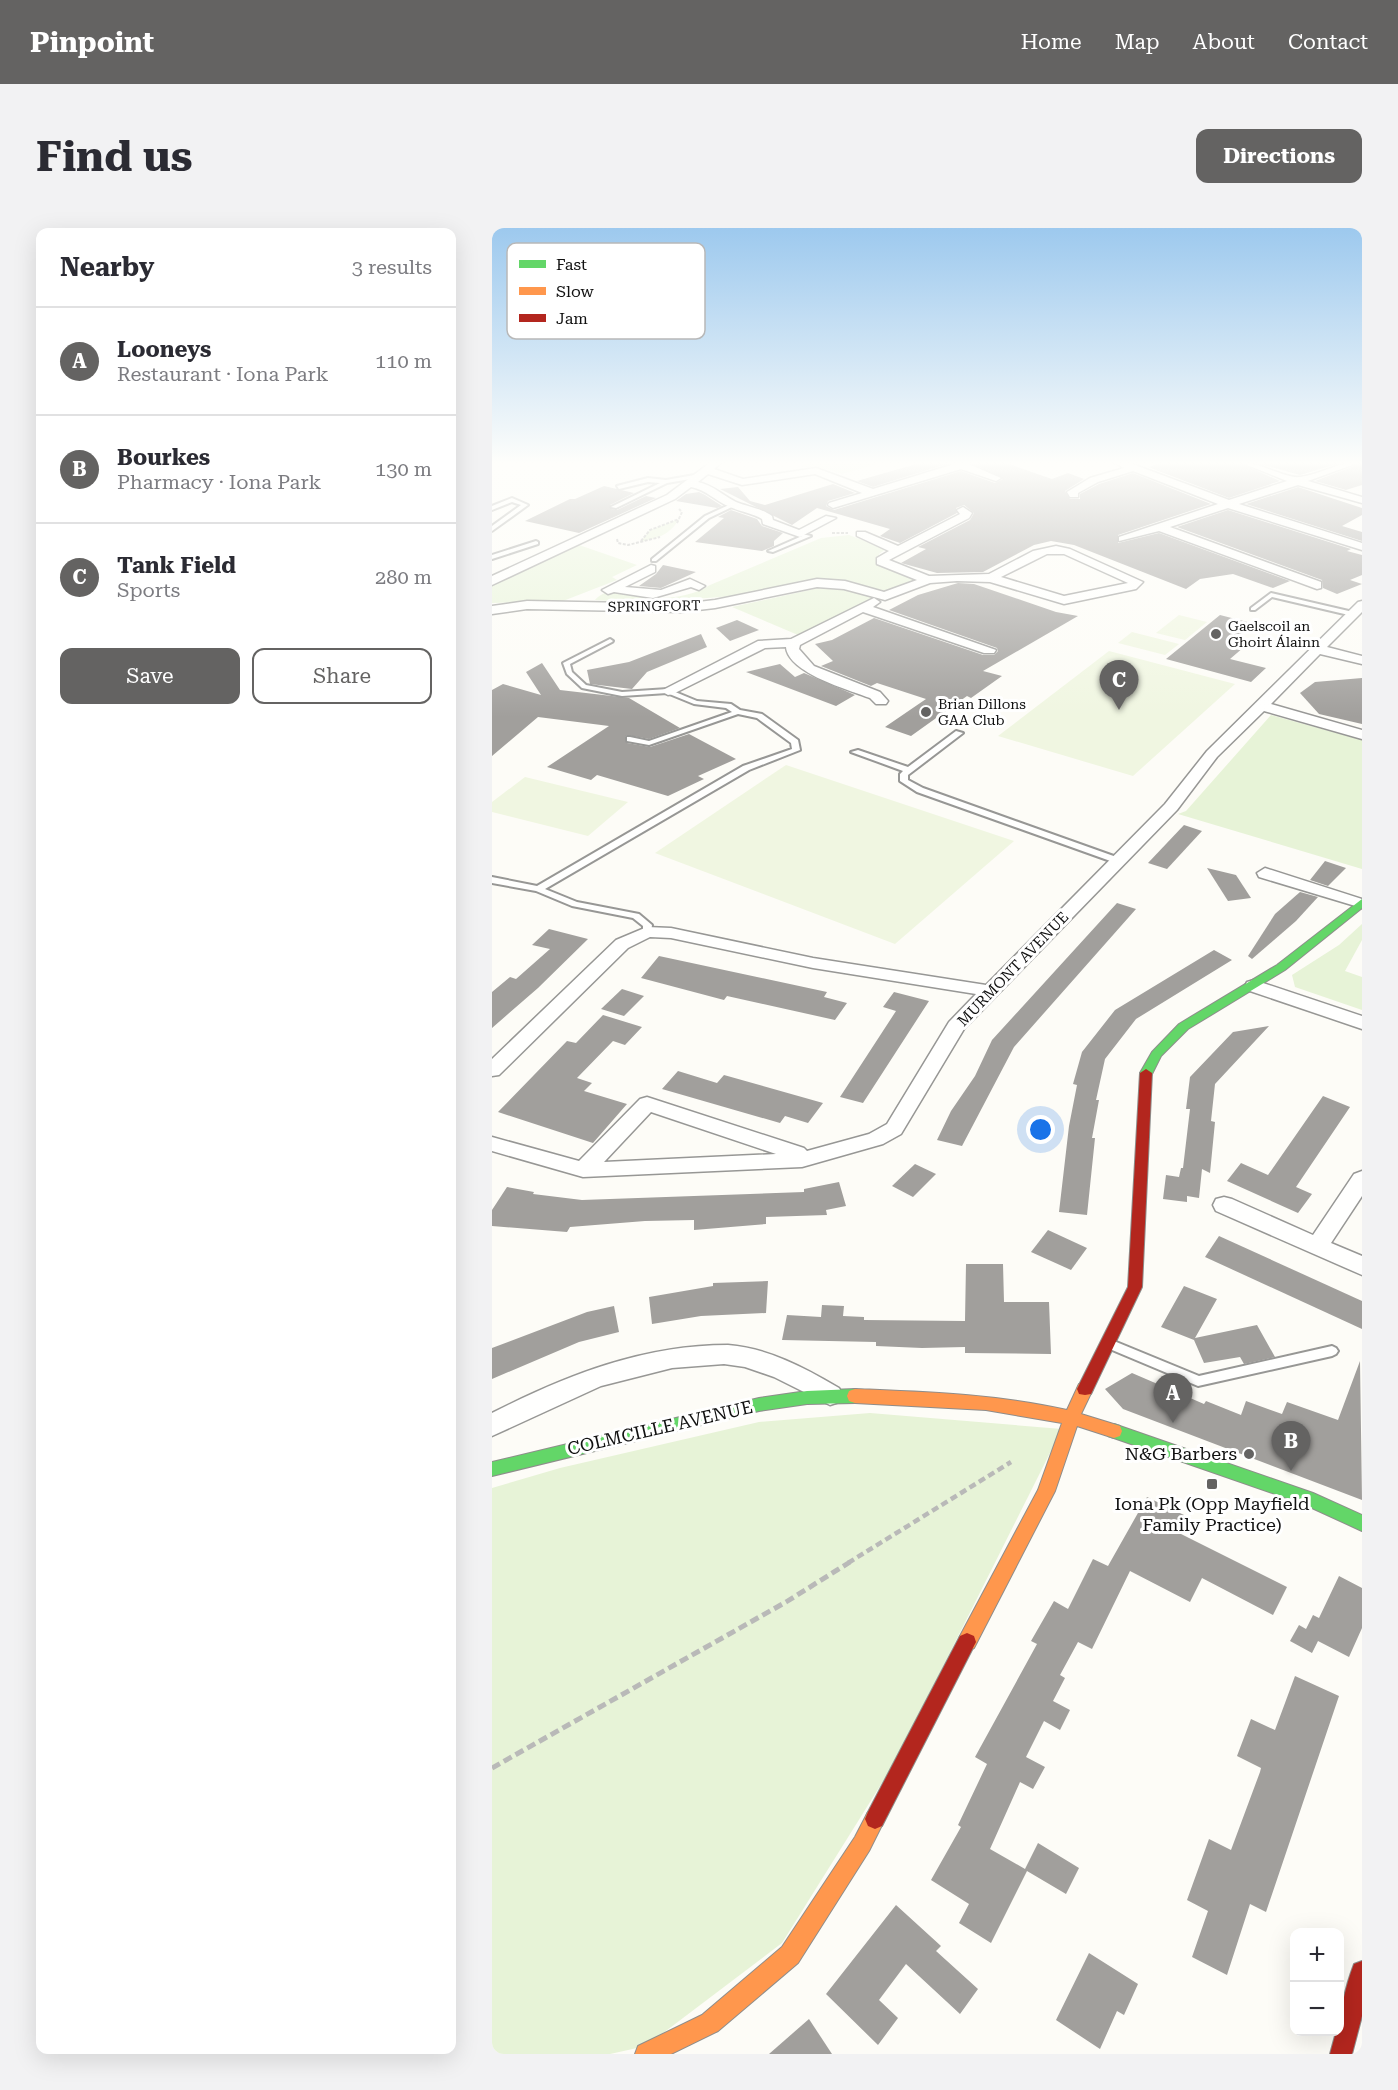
<!DOCTYPE html>
<html lang="en">
<head>
<meta charset="utf-8">
<style>
  body { margin:0; font-family:"Roboto Serif",serif; background:#f2f2f3; color:#2b2b33 }
  .controls { position:absolute; right:18px; bottom:18px; display:grid; overflow:hidden; border-radius:12px; box-shadow:0 6px 24px #0002 }
  .controls button { width:54px; height:54px; display:grid; place-items:center; padding:0; border:0; border-bottom:2px solid #e1e1e2; background:#fff; color:#2b2b33; font:30px sans-serif }
  .you { position:absolute; left:549px; top:902px; width:21px; height:21px; margin:-15px; border:4px solid #fff; border-radius:50%; background:#1a73e8; box-shadow:0 0 0 9px #1a73e833 }
  .badge { display:grid; place-items:center; width:39px; height:39px; border-radius:50%; background:#646362; color:#fff; font-size:20px; font-weight:700 }
  .pin { position:absolute; translate:-50% -50px; filter:drop-shadow(0 2px 3px #0008) }
  .pin::after { content:''; position:absolute; top:32px; width:21px; height:18px; background:inherit; clip-path:polygon(0 0,100% 0,50% 100%) }
  .list { margin:0; padding:0; list-style:none }
  h2 { display:flex; justify-content:space-between; align-items:center; height:78px; margin:0; padding:0 24px; font-size:26px }
  h2 small { font-size:20px; font-weight:400; color:#7c7c81 }
  .list li { display:grid; grid-template-columns:39px 1fr auto; gap:18px; align-items:center; box-sizing:border-box; height:108px; padding:0 24px; border-top:2px solid #e1e1e2 }
  .list b { display:block; font-size:22px; white-space:nowrap }
  .list p { margin:0; font-size:20px; white-space:nowrap; color:#7c7c81 }
  .list em { font-size:20px; font-style:normal; color:#7c7c81 }
  .actions { display:flex; gap:12px; padding:18px 24px }
  .actions a { flex:1; padding:14px 0; border:2px solid #646362; border-radius:12px; text-align:center; font-size:21px; color:#646362 }
  .actions .main { background:#646362; color:#fff }
  .map { position:relative; flex:none; width:870px; height:1826px; overflow:hidden; border-radius:12px }
  header { display:flex; align-items:center; gap:36px; box-sizing:border-box; height:84px; padding:0 30px; background:#646362; color:#fff }
  header strong { font-size:28px }
  nav { display:flex; gap:33px; margin-inline-start:auto; font-size:21px }
  .intro { display:flex; align-items:center; justify-content:space-between; box-sizing:border-box; height:144px; padding:0 36px }
  h1 { margin:0; font-size:42px }
  .button { padding:15px 27px; border-radius:12px; background:#646362; color:#fff; font-size:21px; font-weight:700 }
  main { display:flex; gap:36px; padding:0 36px }
  aside { flex:1; background:#fff; border-radius:12px; box-shadow:0 6px 24px #0002 }
  .map>svg:first-child { display:block }
  .green { fill:#e7f3d7 }
  .pitch { fill:#f0f6e1 }
  .building { fill:#a19f9c }
  .lines { fill:none; stroke-linecap:round; stroke-linejoin:round }
  .lane-casing { stroke:#979795; stroke-width:4 }
  .street-casing { stroke:#979795; stroke-width:3 }
  .fast-casing { stroke:#8e8d8b; stroke-width:2 }
  .slow-casing { stroke:#8e8d8b; stroke-width:2 }
  .jam-casing { stroke:#8e8d8b; stroke-width:2 }
  .path-far2 { stroke:#b9b9b8; stroke-width:2; stroke-dasharray:3 1.5; stroke-linecap:butt }
  .path-far1 { stroke:#b9b9b8; stroke-width:4.5; stroke-dasharray:7 4; stroke-linecap:butt }
  .path { stroke:#b9b9b8; stroke-width:5; stroke-dasharray:9 4.5; stroke-linecap:butt }
  .lane { fill:#fffffe; fill-rule:evenodd }
  .street { fill:#fffffe; fill-rule:evenodd }
  .fast { fill:#63d668; fill-rule:evenodd }
  .slow { fill:#ff974d; fill-rule:evenodd }
  .jam { fill:#b3261e; fill-rule:evenodd }
  .poi-dot { fill:#646362; stroke:#fff; stroke-width:2 }
  .labels { text-anchor:middle; stroke-width:6; stroke-linejoin:round; paint-order:stroke }
  .far-street-label { font-size:14px; fill:#111; stroke:#fff }
  .far-poi-label { font-size:14px; fill:#111; stroke:#fff; text-anchor:start }
  .street-label { font-size:15px; fill:#111; stroke:#fff }
  .near-street-label { font-size:18px; fill:#111; stroke:#fff }
  .near-poi-label { font-size:18px; fill:#111; stroke:#fff; text-anchor:end }
  .key { fill:#fff; stroke:#b8b8b8; stroke-width:1.5 }
  .key-label { font-size:16px; fill:#111 }
</style>
</head>
<body>
<header>
<strong>Pinpoint</strong>
<nav><a>Home</a><a>Map</a><a>About</a><a>Contact</a></nav>
</header>
<div class="intro"><h1>Find us</h1><a class="button">Directions</a></div>
<main>
<aside>
<h2>Nearby<small>3 results</small></h2>
<ul class="list">
<li><span class="badge">A</span><div><b>Looneys</b><p>Restaurant · Iona Park</p></div><em>110 m</em></li>
<li><span class="badge">B</span><div><b>Bourkes</b><p>Pharmacy · Iona Park</p></div><em>130 m</em></li>
<li><span class="badge">C</span><div><b>Tank Field</b><p>Sports</p></div><em>280 m</em></li>
</ul>
<div class="actions"><a class="main">Save</a><a>Share</a></div>
</aside>
<div class="map">
<svg width="870" height="1826" viewBox="0 0 870 1826">
  <rect width="100%" height="100%" fill="#fdfcf7"/>
  <g class="green">
    <path d="M324 234H392L350 246 338 242 307 238Z"/>
    <path d="M187 291C178 307 166 310 148 314L158 302Z"/>
    <path d="M357 307 394 321 387 326 386 336 424 351 392 364 366 356 318 352 242 368 147 375 103 372C116 357 137 366 153 369 174 372 201 368 218 357L329 310Z"/>
    <path d="M87 317 145 337 120 349 125 352 71 373 0 375V357Z"/>
    <path d="M336 358 383 367 377 375 306 407 240 379Z"/>
    <path d="M779 487 870 512V641L686 586 694 583Z"/>
    <path d="M870 696V712L853 743 870 749V782L803 759 800 747 847 717Z"/>
    <path d="M378 1185 570 1201 403 1534 290 1715 154 1818 118 1826H0V1260L68 1240 267 1194Z"/>
  </g>
  <g class="pitch">
    <path d="M687 387 715 394 693 412 664 405Z"/>
    <path d="M640 404 687 416 673 427 626 415Z"/>
    <path d="M617 423 743 456 641 548 506 508Z"/>
    <path d="M294 537 522 613 403 716 163 625Z"/>
    <path d="M33 549 136 574 96 608 0 584V574Z"/>
  </g>
  <g class="building">
    <path d="M431 234H454L455 236 381 259 365 253Z"/>
    <path d="M477 234H511L560 251 576 245 592 251 573 263 578 271H588V266L607 256 641 245 719 276 626 307V315L667 305 798 353 781 360 741 346 708 351 694 361 582 317 559 313 542 317 491 344 445 345 409 335 434 321 426 319 478 292 482 285 472 277 464 280 465 285 408 315 388 308 398 301 325 280 300 297 228 261 246 259 258 273 273 277 341 256 363 265 336 273 334 278 342 282 469 243 503 255 511 251Z"/>
    <path d="M674 234H746L788 253 737 270 656 239Z"/>
    <path d="M761 234H852L808 247Z"/>
    <path d="M870 235V257L854 262 823 253Z"/>
    <path d="M112 258 142 265 118 277 119 281 125 282 154 268 164 270 87 305 33 293 78 271H83Z"/>
    <path d="M806 259 870 280V287L850 298 870 304V313L754 276Z"/>
    <path d="M207 264 213 267 230 278 225 280 184 273 194 266Z"/>
    <path d="M239 282 265 291 270 298 291 305 282 313V318L270 323 203 314 232 290 226 289Z"/>
    <path d="M736 282 859 321 855 323 870 327V347L858 352 870 356 845 366 831 360 830 352 685 299Z"/>
    <path d="M171 337 204 344 169 360 147 358 164 346Z"/>
    <path d="M466 355 482 356 564 384 586 388 491 443 510 448 479 470 475 468 419 508 393 499 434 471 385 455 379 458 329 438 341 433 323 416 340 412 382 390 491 427H502L506 423 505 420 397 382 426 367Z"/>
    <path d="M728 387 763 396 746 410 759 413 738 431 774 440 759 454 674 431Z"/>
    <path d="M245 392 267 402 238 413 224 400Z"/>
    <path d="M209 406 215 419 155 444 140 461 98 456 95 442 137 434Z"/>
    <path d="M50 435 68 462 137 470 188 500 157 511 135 507 133 509 135 515 158 519 197 506 244 531 206 548 212 551 176 568 105 547 99 552 55 539 117 498 46 489 0 528V462L11 456 49 467 34 444Z"/>
    <path d="M288 436 303 449 312 445 363 467 344 478 254 444Z"/>
    <path d="M870 450V496L827 486 808 465 823 454Z"/>
    <path d="M692 597 710 603 675 641 656 635Z"/>
    <path d="M833 633 854 640 836 658 818 652Z"/>
    <path d="M715 640 744 647 759 670 736 673Z"/>
    <path d="M808 664 826 669 804 693 760 731 756 728 783 686Z"/>
    <path d="M625 675 644 681 522 819 470 918 445 912 459 883 483 848 500 812Z"/>
    <path d="M57 701 96 711 46 760 0 800V764L18 749 24 751 58 721 40 717Z"/>
    <path d="M722 722 740 732 644 791 613 831 604 872H607L600 910H603L595 987 567 984 577 898 585 857 581 856 590 824 623 782Z"/>
    <path d="M167 728 335 764 332 769 355 775 343 792 235 768 232 772 149 750Z"/>
    <path d="M130 761 152 768 132 788 109 781Z"/>
    <path d="M402 764 437 773 371 875 348 869 404 783 391 779Z"/>
    <path d="M111 787 150 799 133 817 121 813 85 850 100 855 92 863 135 876 101 915 6 884 75 813 84 815Z"/>
    <path d="M777 798 723 856 719 893 723 894 718 945 710 941 707 970 695 968V974L671 971 674 947 687 949 689 940H691L698 881H694L698 849 741 804Z"/>
    <path d="M186 843 225 855 232 847 331 875 316 895 293 888 288 895 170 861Z"/>
    <path d="M831 868 858 879 804 959 820 966 806 985 735 953 749 935 776 947Z"/>
    <path d="M423 936 444 946 421 969 400 958Z"/>
    <path d="M347 954 354 978 334 982 335 987 274 989V996L202 1002V992L153 993 78 999 75 1004 0 998V982L15 959 42 964 41 966 90 972 312 964V961Z"/>
    <path d="M556 1002 595 1020 579 1042 539 1024Z"/>
    <path d="M727 1008 870 1073V1101L713 1029Z"/>
    <path d="M474 1036H511L512 1074H557L559 1126 473 1125V1119L430 1120 384 1118V1114L290 1112 295 1087 329 1089 330 1077 352 1078 351 1088 372 1089V1092L473 1093Z"/>
    <path d="M276 1053 274 1085 209 1088 160 1096 157 1069 221 1058V1055Z"/>
    <path d="M692 1058 725 1071 703 1110 765 1097 783 1129 752 1136 748 1129 712 1135 702 1112 669 1099Z"/>
    <path d="M122 1078 127 1104 87 1114 0 1151V1120L95 1084Z"/>
    <path d="M868 1133 870 1272 631 1181 613 1161 640 1145 712 1176 714 1173 749 1187 754 1173 790 1186 795 1174 846 1192Z"/>
    <path d="M655 1269 692 1287 683 1303 795 1359 781 1387 710 1350 698 1374 638 1343 600 1421 586 1414 568 1447 573 1450 561 1473 578 1482 568 1502 552 1493 534 1529 553 1539 541 1561 528 1554 498 1621 533 1641 546 1615 587 1640 574 1666 535 1643 499 1715 467 1695 477 1676 439 1652 469 1599 466 1597 495 1536 483 1529 545 1416 539 1413 562 1373 576 1381 601 1331 616 1338Z"/>
    <path d="M847 1348 870 1360V1400L857 1429 826 1413 820 1425 798 1413 807 1397 814 1401 821 1387 827 1390Z"/>
    <path d="M803 1448 847 1468 774 1684 758 1676 735 1747 700 1729 716 1683 695 1672 717 1611 739 1622 768 1544 769 1540 745 1528 759 1491 783 1502Z"/>
    <path d="M404 1677 449 1718 444 1723 486 1761 468 1786 414 1736 387 1772 406 1790 386 1817 334 1766Z"/>
    <path d="M597 1725 646 1756 632 1787 625 1783 608 1821 564 1792Z"/>
    <path d="M317 1791 340 1826H277Z"/>
  </g>
  <g class="lines">
    <defs>
      <g id="lane">
        <path d="M208 246 210 249 175 255 124 280 119 279 168 255 156 254 127 261 125 258 156 250 174 252Z"/>
        <path d="M20 270 36 277 0 303V298L29 277 20 274 0 282V278Z"/>
        <path d="M239 276 244 277 217 290 164 333H160V331L213 288Z"/>
        <path d="M306 305 319 308 281 324 276 323 310 308 306 307Z"/>
        <path d="M44 313 46 314V316L0 331V327Z"/>
        <path d="M779 365 861 384 864 386 861 388 780 369 763 382H759V380Z"/>
        <path d="M118 411 121 413 120 414 78 436 80 444 94 457 130 464 176 461 205 473 239 476 248 482 270 486 306 512 308 522 257 542 53 661 85 674 147 686 160 697 159 704 155 707 151 704V698L141 690 80 678 44 663 0 655V649L45 658 251 538 300 521 299 515 265 490 246 486 157 517 135 513V509H138L157 513 240 484 234 480 202 476 175 465 130 468 90 460 75 446 71 435Z"/>
        <path d="M464 503 471 505 416 547V552L431 560 630 631V635H624L425 564 408 553V546L411 543 359 524 366 522 416 539Z"/>
        <path d="M617 1111 707 1148 840 1118 844 1120 846 1123 844 1126 840 1128 706 1158 613 1119 611 1116 613 1113Z"/>
      </g>
      <g id="street">
        <path d="M219 234H230L222 241 251 251 324 240 381 261 459 237 456 234 474 235 509 250 504 253 469 241 341 280 336 277 337 275 370 265 323 246 250 257 216 246 206 254C221 257 230 267 244 274 256 279 269 280 280 288L281 292 307 302 334 288 344 290 308 309 271 296 270 291C260 285 249 284 238 279 223 273 215 262 199 259L183 271 0 357V348L175 267Z"/>
        <path d="M621 234H635L737 272 795 253 748 234C767 234 795 251 808 249 829 246 846 234 868 234L816 253 870 269V275L806 257 747 276 870 315V322L736 280 678 299 829 354V360L825 361 667 303 627 313V309L726 276 641 243 606 254 586 265V269H578L575 264 598 250 632 240Z"/>
        <path d="M471 279 480 285 477 290 397 332 437 348 497 346 541 323 564 318 578 321 651 354 644 361 572 376 498 354 465 353 438 355 393 372 352 361 325 359 223 380 189 384 35 381 0 386V378L35 373 189 376 223 372 325 351 353 353 392 364 425 352 385 336V330L397 323 365 308V304H373L406 318 468 286 465 282ZM555 326H572L636 355 572 368 509 349Z"/>
        <path d="M159 337 163 338V344L133 359 169 362 198 351 213 358 207 362 199 359 161 370 122 364 116 366 110 362Z"/>
        <path d="M382 370 388 374 381 379 504 422 502 425H492L371 384 308 417 307 421 322 438 388 464 396 473 394 476H384L378 470C357 462 296 445 294 419L273 420 181 466 176 467 169 463 266 413 299 411Z"/>
        <path d="M870 373V384L835 419 870 428V436L828 426 779 476 870 502V511L772 483 725 529 685 582 472 801 409 906 391 916 310 939 91 949 0 923V909L87 933 148 871 155 869 312 920 315 923 377 906 395 896 457 794 484 766 321 740 179 710 158 709 136 720 7 847 0 848V831L124 712 155 699 179 700 321 730 494 757 673 576 715 523 866 374ZM159 884 284 926 112 934Z"/>
        <path d="M773 640 870 671V680L767 649 765 645Z"/>
        <path d="M762 752 870 788V801L755 762 753 758 755 754Z"/>
        <path d="M870 943V968L839 1015 870 1028V1047L724 983 721 977 724 971 732 969 740 971 821 1007 862 946Z"/>
        <path d="M236 1117C276 1120 313 1140 347 1160L351 1167 347 1174 338 1177 282 1149 253 1139 232 1136 180 1140 109 1158 0 1208V1185C75 1147 151 1117 236 1117Z"/>
      </g>
      <g id="fast">
        <path d="M870 671V680L793 742 696 801 669 828 659 848H649L648 845 660 824 687 796 785 737Z"/>
        <path d="M363 1161 369 1163 371 1168 369 1173 363 1175 315 1176 267 1183 0 1248V1234L267 1170 315 1163Z"/>
        <path d="M622 1196 821 1265 870 1287V1303L809 1275 616 1208 614 1203 616 1198Z"/>
      </g>
      <g id="slow">
        <path d="M593 1155 599 1156 601 1161 589 1186 628 1198 630 1203 628 1208 622 1210 585 1198 563 1263 482 1420 475 1423 468 1420 466 1414 468 1408 546 1262 570 1195 494 1182 363 1175 357 1173 355 1168 357 1163 363 1161C434 1164 505 1166 575 1182L587 1156Z"/>
        <path d="M383 1581 390 1584 393 1591 377 1623 306 1735 226 1803 179 1826H143L146 1818 210 1787 290 1719 363 1609 376 1584Z"/>
      </g>
      <g id="jam">
        <path d="M654 841 660 845 650 1059 599 1166 593 1167 587 1166 585 1161 636 1059 648 845Z"/>
        <path d="M475 1405 482 1408 484 1414 390 1598 383 1601 376 1598 373 1591 376 1584 468 1408Z"/>
        <path d="M870 1733V1788L860 1826H838L844 1804H848C848 1781 854 1757 862 1736Z"/>
      </g>
    </defs>
    <use href="#lane" class="lane-casing"/>
    <use href="#street" class="street-casing"/>
    <use href="#fast" class="fast-casing"/>
    <use href="#slow" class="slow-casing"/>
    <use href="#jam" class="jam-casing"/>
    <g class="path-far2">
      <path d="M185 295 190 284 187 281"/>
      <path d="M340 305H356"/>
      <path d="M125 311 126 315 136 317 168 309"/>
      <path d="M149 313 158 302 187 291"/>
    </g>
    <path class="path-far1" d="M356 1335 519 1234"/>
    <path class="path" d="M0 1540 294 1374 358 1334"/>
    <use href="#lane" class="lane"/>
    <use href="#street" class="street"/>
    <use href="#fast" class="fast"/>
    <use href="#slow" class="slow"/>
    <use href="#jam" class="jam"/>
  </g>
  <linearGradient id="sky" x2="0" y2="1"><stop stop-color="#9dc9ee"/><stop offset="0.48" stop-color="#fefefb"/><stop offset="1" stop-color="#fefefb" stop-opacity="0"/></linearGradient>
  <rect width="870" height="489" fill="url(#sky)"/>
  <g class="poi-dot">
    <circle cx="724" cy="406" r="6"/>
    <circle cx="434" cy="484" r="6"/>
    <circle cx="757" cy="1226" r="6"/>
    <rect x="714" y="1250" width="12" height="12" rx="3"/>
  </g>
  <g class="labels">
    <g class="far-street-label">
      <text transform="translate(162 378) rotate(-1)" y="5">SPRINGFORT</text>
    </g>
    <g class="far-poi-label">
      <text x="736" y="403">Gaelscoil an<tspan x="736" dy="16">Ghoirt Álainn</tspan></text>
      <text x="446" y="481">Brian Dillons<tspan x="446" dy="16">GAA Club</tspan></text>
    </g>
    <g class="street-label">
      <text transform="translate(521 741) rotate(-46)" y="5">MURMONT AVENUE</text>
    </g>
    <g class="near-street-label">
      <text transform="translate(168 1200) rotate(-13)" y="6">COLMCILLE AVENUE</text>
    </g>
    <g class="near-poi-label">
      <text x="745" y="1232">N&amp;G Barbers</text>
      <text x="720" y="1282" text-anchor="middle">Iona Pk (Opp Mayfield<tspan x="720" dy="21">Family Practice)</tspan></text>
    </g>
  </g>
  <rect x="15" y="15" width="198" height="96" rx="9" class="key"/>
  <rect x="27" y="32" width="27" height="8" fill="#63d668"/>
  <rect x="27" y="59" width="27" height="8" fill="#ff974d"/>
  <rect x="27" y="86" width="27" height="8" fill="#b3261e"/>
  <g class="key-label">
    <text x="64" y="42">Fast</text>
    <text x="64" y="69">Slow</text>
    <text x="64" y="96">Jam</text>
  </g>
</svg>
<div class="controls">
<button>+</button>
<button>−</button>
</div>
<div class="you"></div>
<div class="pin badge" style="left:681px;top:1195px">A</div>
<div class="pin badge" style="left:799px;top:1243px">B</div>
<div class="pin badge" style="left:627px;top:482px">C</div>
</div>
</main>
</body>
</html>
